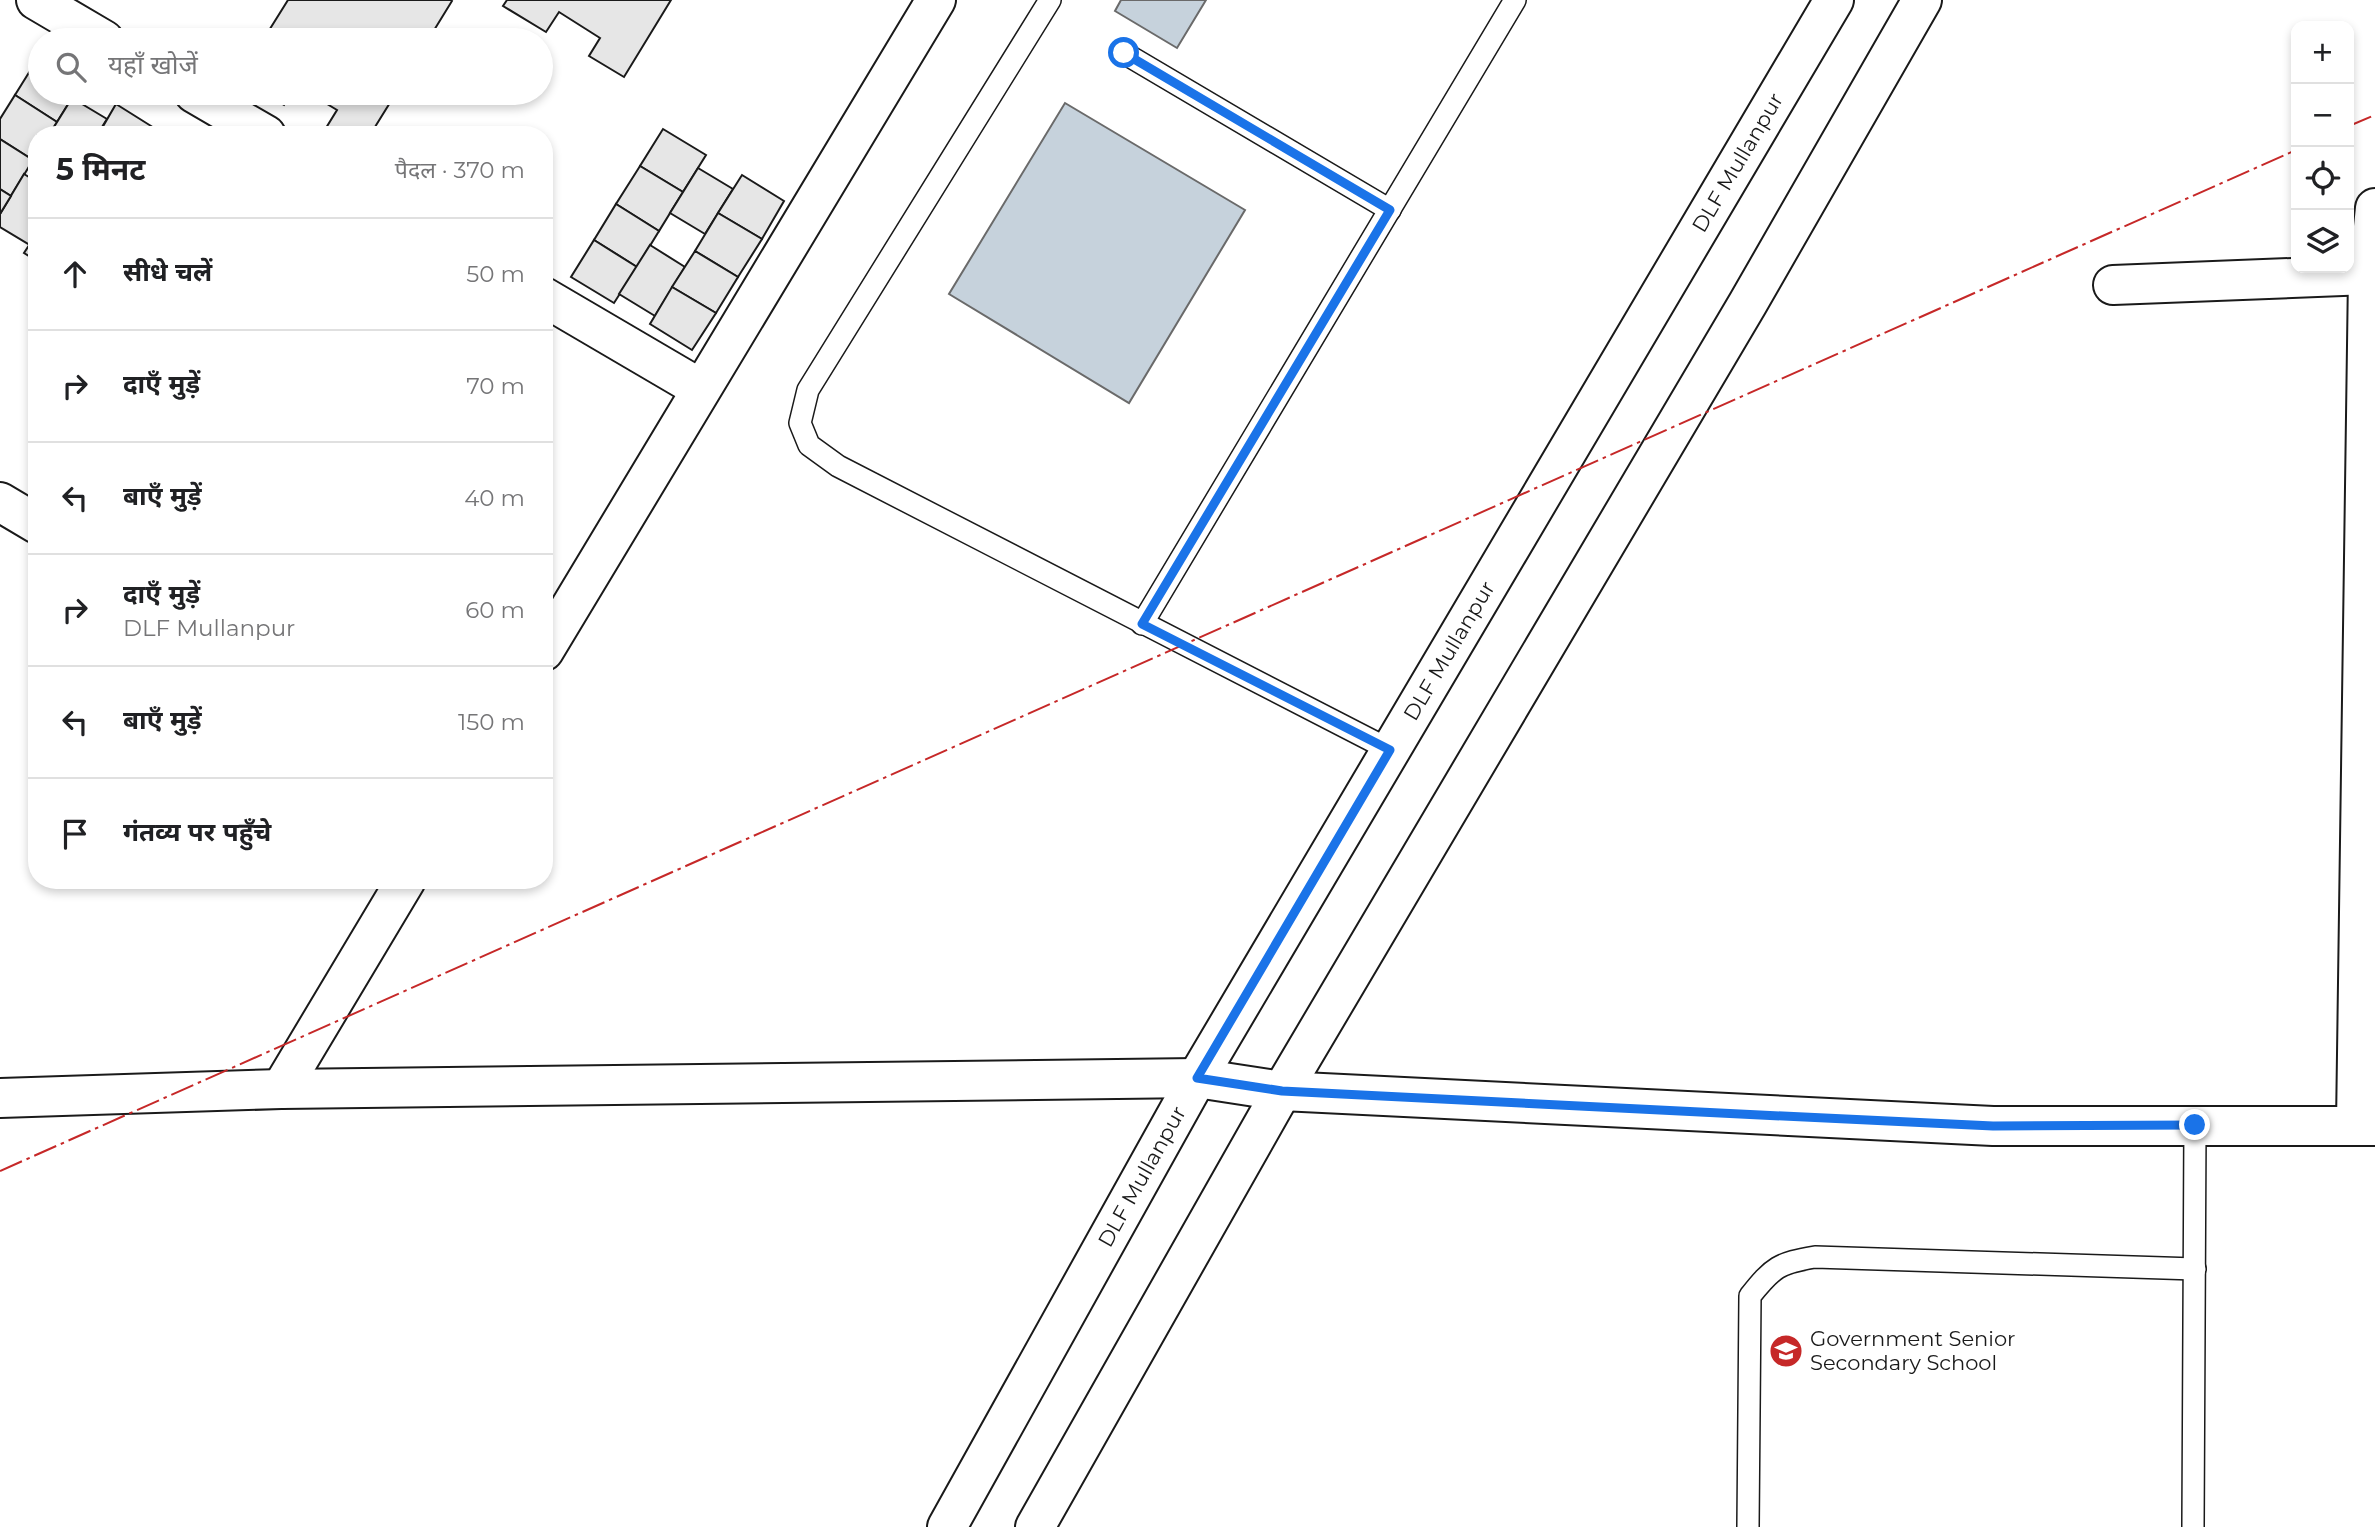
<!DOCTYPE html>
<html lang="hi">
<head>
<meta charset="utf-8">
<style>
  body { margin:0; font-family:Montserrat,"Noto Sans Devanagari",sans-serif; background:#f6f6f6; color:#202124 }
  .controls { position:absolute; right:21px; top:21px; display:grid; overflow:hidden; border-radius:14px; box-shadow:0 4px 10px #0003 }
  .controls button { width:63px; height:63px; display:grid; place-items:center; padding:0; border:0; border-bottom:2px solid #e0e0e0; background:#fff; color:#202124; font:35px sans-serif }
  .stop { position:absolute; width:21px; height:21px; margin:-16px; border:5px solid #1a73e8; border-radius:50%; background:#fff }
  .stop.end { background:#1a73e8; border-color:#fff; box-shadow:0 2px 7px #0008 }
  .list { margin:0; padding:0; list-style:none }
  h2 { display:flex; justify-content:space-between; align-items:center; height:91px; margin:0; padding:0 28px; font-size:30px }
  h2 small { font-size:23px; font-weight:400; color:#757577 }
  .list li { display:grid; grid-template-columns:46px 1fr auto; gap:21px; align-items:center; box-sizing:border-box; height:112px; padding:0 28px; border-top:2px solid #e0e0e0 }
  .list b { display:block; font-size:26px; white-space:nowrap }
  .list p { margin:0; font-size:23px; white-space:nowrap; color:#757577 }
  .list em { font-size:23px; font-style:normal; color:#757577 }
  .icon { flex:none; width:38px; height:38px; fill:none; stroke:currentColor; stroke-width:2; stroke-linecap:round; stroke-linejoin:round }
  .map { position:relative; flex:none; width:2375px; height:1527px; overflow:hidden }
  .search { position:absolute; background:#fff; box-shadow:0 4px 10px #0003; left:28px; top:28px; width:525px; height:77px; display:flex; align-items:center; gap:18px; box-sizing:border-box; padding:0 24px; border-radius:38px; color:#757577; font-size:26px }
  .panel { position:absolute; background:#fff; box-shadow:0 4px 10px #0003; left:28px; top:126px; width:525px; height:763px; border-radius:28px }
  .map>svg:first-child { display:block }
  .water { fill:#c6d2dc; stroke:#6a6a6a; stroke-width:2 }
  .building { fill:#e6e6e6; stroke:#1a1a1a; stroke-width:2 }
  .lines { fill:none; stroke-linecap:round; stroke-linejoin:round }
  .lane-casing { stroke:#1a1a1a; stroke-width:24 }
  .street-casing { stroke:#1a1a1a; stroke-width:42 }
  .secondary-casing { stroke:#1a1a1a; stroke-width:42 }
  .lane { stroke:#fff; stroke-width:21 }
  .street { stroke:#fff; stroke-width:38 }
  .secondary { stroke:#fff; stroke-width:38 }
  .power { stroke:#c62828; stroke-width:2; stroke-dasharray:24 5 3.5 5; stroke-linecap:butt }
  .route { stroke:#1a73e8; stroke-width:9 }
  .labels { text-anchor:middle; stroke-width:5; stroke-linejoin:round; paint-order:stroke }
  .street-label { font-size:21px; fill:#1a1a1a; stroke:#fff }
  .poi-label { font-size:21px; fill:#1a1a1a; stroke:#fff; text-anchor:start }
</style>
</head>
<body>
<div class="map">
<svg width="2375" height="1527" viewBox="0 0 2375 1527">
  <rect width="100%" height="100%" fill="#fff"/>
  <g class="water">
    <path d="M1121 0H1206L1177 48 1115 11Z"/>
    <path d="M1065 103 1245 210 1129 403 949 294Z"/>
  </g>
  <g class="building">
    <path d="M288 0H451L452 1 428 40H263Z"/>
    <path d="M507 0H671L624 77 589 56 600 38 559 12 546 32 503 6Z"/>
    <path d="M38 58 40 59V93H75L57 122 15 95Z"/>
    <path d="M263 93H291L284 105Z"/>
    <path d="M309 93H396L370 135H337L326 128 337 110Z"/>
    <path d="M15 95 57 122 49 135H37V155L33 160 0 139V119Z"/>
    <path d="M72 98 107 119 97 135H49Z"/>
    <path d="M116 104 159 131 157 135H98Z"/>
    <path d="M663 129 706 155 683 192 640 166Z"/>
    <path d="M0 139 33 160 11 196 0 189Z"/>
    <path d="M640 166 683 192 659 231 616 204Z"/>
    <path d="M698 168 733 189 705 234 670 213Z"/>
    <path d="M24 174 37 182V233L30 245 0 227V214Z"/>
    <path d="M742 175 784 201 762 239 718 213Z"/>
    <path d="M0 189 11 196 0 214Z"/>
    <path d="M616 204 659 231 637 267 594 240Z"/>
    <path d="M718 213 762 239 738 277 695 251Z"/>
    <path d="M37 233V261L24 253Z"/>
    <path d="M594 240 637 267 614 303 571 277Z"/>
    <path d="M650 245 685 267 655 316 619 294Z"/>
    <path d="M695 251 738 277 716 313 672 287Z"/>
    <path d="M672 287 716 313 692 350 650 324Z"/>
  </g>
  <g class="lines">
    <defs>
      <g id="lane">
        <path d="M1050 0 808 390 800 423 809 445 838 466 1390 750"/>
        <path d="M1124 53 1390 210"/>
        <path d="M1142 624 1515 0"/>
        <path d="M1748 1527 1750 1296C1773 1267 1779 1263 1815 1257L2195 1269"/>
        <path d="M2193 1527 2195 1125"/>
      </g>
      <g id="street">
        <path d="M36 0 104 40"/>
        <path d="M194 93 266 135"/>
        <path d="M2113 285 2368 275"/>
        <path d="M544 297 701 389"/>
        <path d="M0 502 37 524"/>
        <path d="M544 651 936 0"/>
        <path d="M281 1089 406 880"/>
        <path d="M2356 1125 2368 275 2375 208"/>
      </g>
      <g id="secondary">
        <path d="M0 1098 281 1089 1197 1078 1282 1091 1993 1126H2375"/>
        <path id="s1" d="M947 1527 1197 1078 1834 0"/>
        <path d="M1035 1527 1282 1091 1748 303 1922 0"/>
      </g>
    </defs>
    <use href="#lane" class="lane-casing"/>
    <use href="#street" class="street-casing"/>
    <use href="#secondary" class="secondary-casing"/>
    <use href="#lane" class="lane"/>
    <use href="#street" class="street"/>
    <use href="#secondary" class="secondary"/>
    <g class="power">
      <path d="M2349 126 2375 115"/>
      <path d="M0 1171 2296 150"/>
    </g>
  </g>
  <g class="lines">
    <path class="route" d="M1124 53 1390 210 1142 624 1390 750 1197 1078 1282 1091 1760 1115 1993 1126 2195 1125"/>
  </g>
  <defs>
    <symbol id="school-disc" viewBox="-11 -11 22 22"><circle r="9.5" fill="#c62828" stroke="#fff"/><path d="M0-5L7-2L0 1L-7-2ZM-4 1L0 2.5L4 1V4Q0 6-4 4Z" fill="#fff"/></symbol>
  </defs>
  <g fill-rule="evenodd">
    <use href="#school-disc" x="1767" y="1332" width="38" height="38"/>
  </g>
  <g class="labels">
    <g class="street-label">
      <text dy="7" stroke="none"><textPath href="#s1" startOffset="1577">DLF Mullanpur</textPath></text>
      <text dy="7" stroke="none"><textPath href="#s1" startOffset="1010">DLF Mullanpur</textPath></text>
      <text dy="7" stroke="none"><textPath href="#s1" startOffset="401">DLF Mullanpur</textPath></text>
    </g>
    <g class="poi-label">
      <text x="1810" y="1346">Government Senior<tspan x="1810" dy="24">Secondary School</tspan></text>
    </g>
  </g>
</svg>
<div class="controls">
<button>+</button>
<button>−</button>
<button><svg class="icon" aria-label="locate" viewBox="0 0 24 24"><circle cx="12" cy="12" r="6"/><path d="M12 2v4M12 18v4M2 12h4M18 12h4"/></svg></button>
<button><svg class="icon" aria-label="layers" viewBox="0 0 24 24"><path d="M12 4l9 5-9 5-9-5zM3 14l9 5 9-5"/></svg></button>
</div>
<div class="stop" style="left:1124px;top:53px"></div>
<div class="stop end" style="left:2195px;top:1125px"></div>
<div class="search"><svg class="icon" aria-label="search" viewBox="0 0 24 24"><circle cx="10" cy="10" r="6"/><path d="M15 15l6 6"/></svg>यहाँ खोजें</div>
<section class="panel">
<h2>5 मिनट<small>पैदल · 370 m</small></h2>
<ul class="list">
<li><svg class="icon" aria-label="ahead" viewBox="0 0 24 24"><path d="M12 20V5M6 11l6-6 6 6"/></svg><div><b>सीधे चलें</b></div><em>50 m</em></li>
<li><svg class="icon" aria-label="right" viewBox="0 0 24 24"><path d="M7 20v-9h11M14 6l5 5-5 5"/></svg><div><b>दाएँ मुड़ें</b></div><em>70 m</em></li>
<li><svg class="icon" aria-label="left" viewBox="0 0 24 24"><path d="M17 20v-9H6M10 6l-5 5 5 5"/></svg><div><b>बाएँ मुड़ें</b></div><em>40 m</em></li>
<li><svg class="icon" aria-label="right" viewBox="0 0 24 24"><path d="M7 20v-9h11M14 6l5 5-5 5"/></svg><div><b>दाएँ मुड़ें</b><p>DLF Mullanpur</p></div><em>60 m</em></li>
<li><svg class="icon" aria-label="left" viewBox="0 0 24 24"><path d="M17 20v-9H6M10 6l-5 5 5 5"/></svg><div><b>बाएँ मुड़ें</b></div><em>150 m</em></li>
<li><svg class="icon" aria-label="arrive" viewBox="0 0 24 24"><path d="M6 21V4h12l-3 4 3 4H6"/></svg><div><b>गंतव्य पर पहुँचे</b></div></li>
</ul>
</section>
</div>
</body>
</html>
